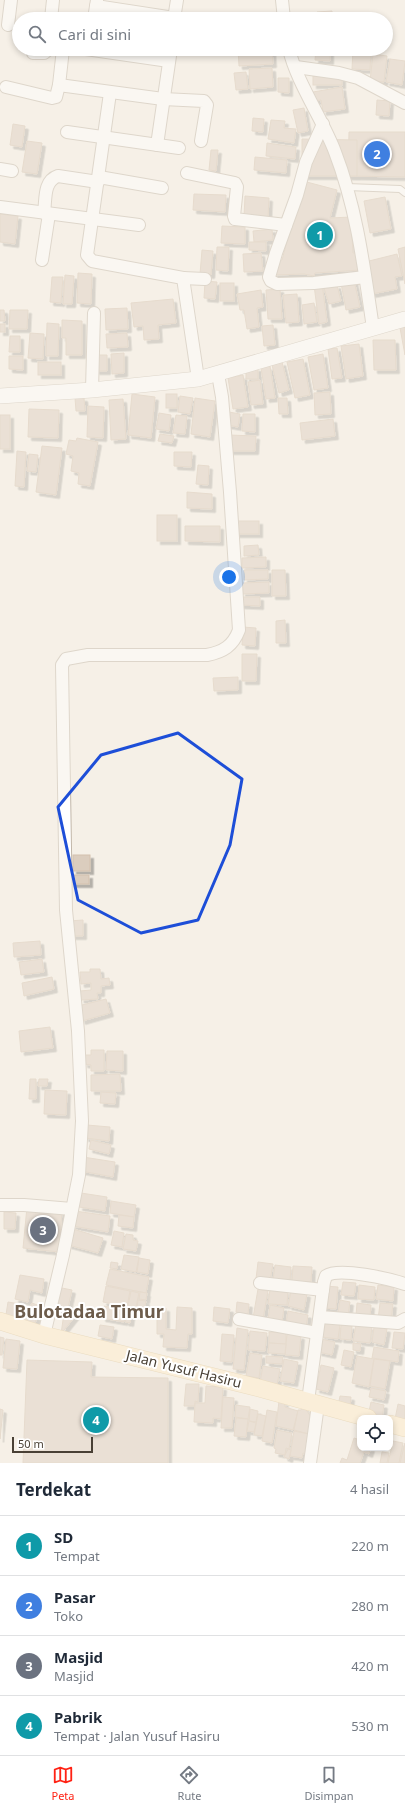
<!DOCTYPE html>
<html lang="id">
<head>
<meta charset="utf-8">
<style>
  body { margin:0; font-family:"Noto Sans",sans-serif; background:#f6f6f7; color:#1f2937 }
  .controls { position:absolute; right:12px; bottom:12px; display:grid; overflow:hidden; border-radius:8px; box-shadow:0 2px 6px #0003 }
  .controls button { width:36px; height:36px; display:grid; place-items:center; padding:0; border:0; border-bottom:1px solid #e0e1e3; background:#fff; color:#1f2937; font:20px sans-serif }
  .scale { position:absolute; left:12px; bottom:10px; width:81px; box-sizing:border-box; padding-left:4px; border:2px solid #494035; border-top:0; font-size:11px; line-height:14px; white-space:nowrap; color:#494035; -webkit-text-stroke:3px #fff; paint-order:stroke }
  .you { position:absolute; left:229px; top:577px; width:14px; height:14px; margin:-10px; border:3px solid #fff; border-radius:50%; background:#1a73e8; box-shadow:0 0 0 6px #1a73e833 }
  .badge { display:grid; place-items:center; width:26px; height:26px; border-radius:50%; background:#ff2214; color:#fff; font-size:13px; font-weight:700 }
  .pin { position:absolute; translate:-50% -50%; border:2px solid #fff; box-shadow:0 1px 4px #0006 }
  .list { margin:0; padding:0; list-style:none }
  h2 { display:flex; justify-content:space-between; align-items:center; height:52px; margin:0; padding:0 16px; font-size:17px }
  h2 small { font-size:13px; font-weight:400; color:#747a83 }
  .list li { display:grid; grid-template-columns:26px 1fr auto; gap:12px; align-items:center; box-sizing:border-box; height:60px; padding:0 16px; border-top:1px solid #e0e1e3 }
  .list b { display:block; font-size:15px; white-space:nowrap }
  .list p { margin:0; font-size:13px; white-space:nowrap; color:#747a83 }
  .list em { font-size:13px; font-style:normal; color:#747a83 }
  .icon { flex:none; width:22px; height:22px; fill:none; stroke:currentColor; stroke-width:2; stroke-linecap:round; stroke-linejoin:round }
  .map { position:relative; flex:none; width:405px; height:1463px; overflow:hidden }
  .search { position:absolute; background:#fff; box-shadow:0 2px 6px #0003; left:12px; right:12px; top:12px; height:44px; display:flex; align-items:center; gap:10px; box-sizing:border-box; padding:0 14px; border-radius:22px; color:#747a83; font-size:15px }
  .sheet { height:292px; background:#fff }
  nav { display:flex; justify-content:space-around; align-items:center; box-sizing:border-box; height:56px; border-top:1px solid #e0e1e3; background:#fff; font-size:11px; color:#747a83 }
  nav a { display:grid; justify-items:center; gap:2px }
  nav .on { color:#ff2214 }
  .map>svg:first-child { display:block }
  .building { fill:#dbcdbe; stroke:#d4c1ae; filter:url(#shadow) }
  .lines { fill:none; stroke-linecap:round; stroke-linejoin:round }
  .service-casing { stroke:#c2b7a9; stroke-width:8 }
  .minor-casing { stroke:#c2b7a9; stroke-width:14 }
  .tertiary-casing { stroke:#c2b7a9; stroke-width:16 }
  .secondary-casing { stroke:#ddc395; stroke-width:18 }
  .service { stroke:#fff; stroke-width:6 }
  .minor { stroke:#fff; stroke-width:12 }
  .tertiary { stroke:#fff; stroke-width:15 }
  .secondary { stroke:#ffecc7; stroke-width:17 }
  .marked { fill:none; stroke:#1d4ed8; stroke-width:3; stroke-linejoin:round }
  .labels { text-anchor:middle; stroke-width:4; stroke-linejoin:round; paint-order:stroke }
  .street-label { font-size:14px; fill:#494035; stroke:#fff }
  .district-label { font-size:18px; font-weight:bold; fill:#6d5c4b; stroke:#fff }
</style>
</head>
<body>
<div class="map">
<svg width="405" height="1463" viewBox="0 0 405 1463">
  <defs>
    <filter id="shadow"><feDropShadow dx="3.5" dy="3.5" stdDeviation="0" flood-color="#0004"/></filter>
  </defs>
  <rect width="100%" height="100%" fill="#f5f0e7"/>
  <g class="building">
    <path d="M332 11V19H317V12Z"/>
    <path d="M351 14 361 15 360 19H350Z"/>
    <path d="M238 49H272L273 64 239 66Z"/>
    <path d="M316 49H330V61L315 60Z"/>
    <path d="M353 49 371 50 370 70 352 69Z"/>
    <path d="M373 54 387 56 384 82 370 81Z"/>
    <path d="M390 59 405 61 402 85 386 82Z"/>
    <path d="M272 68 273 87 250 89 249 69Z"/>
    <path d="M246 72 248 89 236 90 234 73Z"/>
    <rect x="313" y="76" width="29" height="9"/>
    <path d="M278 78H289V93L278 92Z"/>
    <path d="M342 87 345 109 323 112 321 100 314 101 313 92Z"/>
    <path d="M377 100 390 101 389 116 376 115Z"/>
    <path d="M304 108 308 131 298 133 293 110Z"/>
    <path d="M253 118 264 119 263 132 252 131Z"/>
    <path d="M271 120 285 121 284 128 296 129 294 143 268 139Z"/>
    <path d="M13 124 25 126 22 147 10 145Z"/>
    <path d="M349 132H405V177L348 176Z"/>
    <path d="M302 139 357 140V176H302Z"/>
    <path d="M27 141 42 143 37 174 22 172Z"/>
    <path d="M267 143 296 147 295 159 266 156Z"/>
    <path d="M211 150H218L216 171 209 170Z"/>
    <path d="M255 157 287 160 286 173 254 170Z"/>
    <path d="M303 181 337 190 330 218 351 217 353 253H358L361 270 315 273 314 276 304 274 274 275 273 261 282 260Z"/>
    <path d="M194 194 226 195 225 212 193 210Z"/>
    <path d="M245 196 269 198 268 218 244 217Z"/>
    <path d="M385 197 391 229 370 233 364 201Z"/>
    <path d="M0 214 18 216 15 244 0 242Z"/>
    <path d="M222 226 245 227V244L221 243Z"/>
    <path d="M272 229 273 240 254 242 253 231Z"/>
    <path d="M249 242H266V251L249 250Z"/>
    <path d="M217 247H229L228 271 216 270Z"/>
    <path d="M405 247V284L398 249Z"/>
    <path d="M202 250 213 251 211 275 200 274Z"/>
    <path d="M261 253 263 271 244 272 243 254Z"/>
    <path d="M397 254 402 276 395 277 397 289 372 294 365 262Z"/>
    <path d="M78 273 92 274 91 304 77 303Z"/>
    <path d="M65 275 74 276 72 304H63Z"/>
    <path d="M52 277H63L61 303 50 302Z"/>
    <path d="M354 280 360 307 346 310 341 283Z"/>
    <path d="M205 281 217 282 215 299 204 298Z"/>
    <rect x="220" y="283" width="14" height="18"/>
    <path d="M322 283 327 322 319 324 314 285Z"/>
    <path d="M337 285 341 301 329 304 324 288Z"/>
    <path d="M280 289 282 319H268L266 290Z"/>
    <path d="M261 290 263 307 257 308 259 327 247 329 244 310H240L237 294Z"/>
    <path d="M297 294 299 322 286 323 283 295Z"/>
    <path d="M173 299 176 323 158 325 159 339 144 340 143 326 134 327 131 303Z"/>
    <path d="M314 303 317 322 304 324 302 305Z"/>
    <path d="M127 308 128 329 106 330 105 309Z"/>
    <path d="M0 310H4L5 321H0Z"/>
    <path d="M10 310H28L27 329H9Z"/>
    <path d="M62 320 82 321V355H66V338H62Z"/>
    <path d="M47 323 59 324 58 356H46Z"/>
    <rect x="0" y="324" width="5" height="8"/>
    <path d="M273 325 275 345 264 346 262 326Z"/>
    <path d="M405 327V355L400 328Z"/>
    <path d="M30 333 44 334 43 359 28 358Z"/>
    <path d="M127 333 128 347 107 348 106 334Z"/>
    <path d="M10 336H20V352H9Z"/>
    <path d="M373 340H395L396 370H374Z"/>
    <path d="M359 344 363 376 346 379 341 346Z"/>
    <path d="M337 348 342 378 332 379 328 349Z"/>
    <path d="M124 353V373L112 374 111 354Z"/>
    <path d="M323 354 328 388 314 390 308 357Z"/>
    <path d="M95 355H107V371H96Z"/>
    <path d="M9 356H23V370L9 369Z"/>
    <path d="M303 359 310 395 295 398 287 362Z"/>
    <rect x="38" y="362" width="23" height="13"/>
    <path d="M282 362 289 390 279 393 272 365Z"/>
    <path d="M270 366 275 398 266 399 261 368Z"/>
    <rect x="246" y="368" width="12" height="11"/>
    <path d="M243 375 248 407 233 409 228 378Z"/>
    <path d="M260 380 263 404 251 405 248 382Z"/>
    <path d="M330 392 331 414 315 415 314 393Z"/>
    <path d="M132 394 155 397 151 438 128 435Z"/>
    <rect x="166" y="394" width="11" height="14"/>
    <path d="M180 396 193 398 190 414 178 412Z"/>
    <path d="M75 398H84L85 411H76Z"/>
    <path d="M195 398 215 401 210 437 191 434Z"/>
    <path d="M278 398H287L288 414H279Z"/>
    <path d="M123 399 126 439 111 440 109 400Z"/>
    <path d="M88 406 104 407 103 438 87 437Z"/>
    <path d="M29 409 59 410 58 438 28 437Z"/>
    <path d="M229 412 240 414 238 427 227 425Z"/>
    <path d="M159 413 171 415 169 431 156 429Z"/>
    <path d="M243 414H255V432L242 431Z"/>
    <rect x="0" y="415" width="10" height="34"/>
    <path d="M176 415 187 416 185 434 173 433Z"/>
    <path d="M333 419 335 436 302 440 300 423Z"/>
    <path d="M160 434 174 436 172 443 158 441Z"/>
    <path d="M229 435 256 436 255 451H228Z"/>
    <path d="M77 438 98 442 90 486 78 484 79 473 71 471 73 456 66 454 69 440 76 441Z"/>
    <path d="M42 446 62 448 56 495 36 492Z"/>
    <path d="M17 451 26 452 24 487 15 486Z"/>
    <path d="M174 452H192L191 467 174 466Z"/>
    <path d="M29 454 38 455 36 472 27 471Z"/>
    <path d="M198 465 209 466 208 485 196 484Z"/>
    <path d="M187 492 212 494V509L187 508Z"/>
    <rect x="157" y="515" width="20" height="26"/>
    <rect x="235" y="521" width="24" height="13"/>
    <path d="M185 526H220V542L185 541Z"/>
    <path d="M258 545 259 555 244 556V546Z"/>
    <path d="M266 557V567L242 568V558Z"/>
    <path d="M244 570H268V579L244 580Z"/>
    <path d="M272 570H285L286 596H272Z"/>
    <path d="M269 582V593L242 594V583Z"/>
    <path d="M240 597H260V606L240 605Z"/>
    <path d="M285 620 286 643H276V621Z"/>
    <path d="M243 627 256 628 255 646 242 645Z"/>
    <path d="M242 654H257L256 681H242Z"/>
    <path d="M238 677V690L214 691 213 678Z"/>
    <rect x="73" y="855" width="17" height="16"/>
    <rect x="71" y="875" width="18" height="9"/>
    <path d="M83 920V936H69V921Z"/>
    <path d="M40 941 41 955 14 957 13 943Z"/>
    <path d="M42 959 44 972 21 975 19 962Z"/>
    <path d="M90 969H100L101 979 109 978 110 985 101 986V993H97L98 999 81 1000 80 991 91 990V983L81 984 80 972H90Z"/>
    <path d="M52 977 54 989 24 996 22 983Z"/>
    <path d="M106 999 110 1013 82 1021 78 1006Z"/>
    <path d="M50 1027 53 1048 21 1052 19 1031Z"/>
    <path d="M91 1050H104V1071H91V1065L84 1064 85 1055H91Z"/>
    <path d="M107 1051H123V1071L106 1070Z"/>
    <path d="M120 1074 121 1091H91V1075Z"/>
    <path d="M30 1079H36V1099H29Z"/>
    <path d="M39 1079H48L47 1086H38Z"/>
    <path d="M45 1090 67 1091 66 1115 44 1114Z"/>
    <path d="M101 1092 116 1093 115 1104 100 1103Z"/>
    <path d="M87 1125 110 1127 109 1141 85 1138Z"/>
    <path d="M91 1140 111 1145 109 1154 89 1149Z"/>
    <path d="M83 1157 115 1162 113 1177 81 1171Z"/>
    <path d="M81 1193 107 1197 105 1211 79 1207Z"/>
    <path d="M111 1201 136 1205 134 1217 110 1213Z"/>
    <path d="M27 1207 62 1211 59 1252 23 1248Z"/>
    <path d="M75 1211 110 1216 108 1232 72 1226Z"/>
    <path d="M4 1212 16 1213 15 1229H4Z"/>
    <path d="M119 1215 134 1217 133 1228 118 1226Z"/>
    <path d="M73 1229 103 1238 98 1253 68 1245Z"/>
    <path d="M114 1231 124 1233 122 1247 111 1245Z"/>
    <path d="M126 1234 133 1235V1240L138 1241 136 1251 123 1249Z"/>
    <path d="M124 1255 139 1257 136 1272 121 1269Z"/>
    <path d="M139 1258 150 1260 148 1274 137 1272Z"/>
    <path d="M111 1262 118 1263 117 1269 110 1268Z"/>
    <path d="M258 1262 273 1264 270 1281 256 1279Z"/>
    <path d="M275 1265 291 1267 290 1282 273 1280Z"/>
    <path d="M293 1266 312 1267 311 1282 292 1281Z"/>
    <path d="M110 1269 149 1277 146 1293 106 1285Z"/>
    <path d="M20 1275 44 1279 42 1293 30 1290 28 1302 15 1299Z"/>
    <path d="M343 1282 356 1283 354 1296 341 1295Z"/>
    <path d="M359 1285 375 1287 374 1300 358 1299Z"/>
    <path d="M378 1285 394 1287 393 1301 376 1299Z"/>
    <path d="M106 1286 130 1291 127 1307 103 1302Z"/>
    <path d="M325 1286 338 1287 336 1309 323 1308Z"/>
    <path d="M57 1287 72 1290 67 1312 52 1308Z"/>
    <path d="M258 1289 268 1291 263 1319 253 1318Z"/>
    <path d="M270 1289 288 1291 287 1305 268 1304Z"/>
    <path d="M131 1291 139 1293 136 1307 128 1306Z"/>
    <path d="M291 1291 307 1294 304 1310 288 1306Z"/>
    <path d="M140 1292 147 1293 146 1300 139 1299Z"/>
    <path d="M138 1300 146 1301 144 1310 137 1308Z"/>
    <path d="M340 1300 350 1302 348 1315 338 1313Z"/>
    <path d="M8 1302 20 1304 17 1323 5 1321Z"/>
    <path d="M237 1302 249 1304 248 1314 236 1312Z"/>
    <path d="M32 1303 40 1306 36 1315 28 1312Z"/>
    <path d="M357 1303 371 1305 370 1317 356 1316Z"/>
    <path d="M380 1303 393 1304 391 1321 378 1320Z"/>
    <path d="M270 1305 284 1308 282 1322 268 1319Z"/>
    <path d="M104 1306 127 1310 124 1322 102 1318Z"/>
    <path d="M177 1307 192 1308V1334H188L187 1348 163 1347 164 1334H157V1308H166V1329L176 1330Z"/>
    <path d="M214 1307 230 1309 228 1323 213 1321Z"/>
    <path d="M127 1310 132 1311 130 1323 125 1322Z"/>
    <path d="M288 1311 308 1315 306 1327 286 1323Z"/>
    <path d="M64 1313 77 1314 61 1334Z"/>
    <path d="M25 1314 37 1317 33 1330 22 1327Z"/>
    <path d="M323 1322 340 1325 338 1339 321 1337Z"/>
    <path d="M356 1324 372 1327 370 1343 353 1341Z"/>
    <path d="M100 1325 114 1327 112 1339 98 1336Z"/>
    <path d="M341 1325 352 1326 351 1340 340 1339Z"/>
    <path d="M374 1327 387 1329 384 1345 372 1342Z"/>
    <path d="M237 1328 248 1330 244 1370 233 1369Z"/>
    <path d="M250 1331 267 1333 265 1351 248 1350Z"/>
    <path d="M269 1332 286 1333V1344L269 1343Z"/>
    <path d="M394 1332 405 1333 403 1349 392 1348Z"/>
    <path d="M222 1334 234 1335 232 1362 220 1361Z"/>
    <path d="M287 1334 301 1336 299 1356 285 1355Z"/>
    <path d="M0 1337 4 1338 2 1355H0Z"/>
    <path d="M6 1339 20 1341 17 1369 3 1368Z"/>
    <path d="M321 1339 335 1342 332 1355 318 1352Z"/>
    <path d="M269 1343 286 1344 285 1354 268 1353Z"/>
    <path d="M353 1343 361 1344 360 1351 353 1350Z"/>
    <path d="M374 1347 399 1351 398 1362 372 1358Z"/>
    <path d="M344 1350 354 1352 351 1367 341 1365Z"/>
    <path d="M250 1353 262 1355 259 1378 246 1376Z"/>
    <path d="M266 1356 283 1357 282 1364 266 1363Z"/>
    <path d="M357 1356 374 1359 369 1387 352 1383Z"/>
    <path d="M284 1359 298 1362 294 1383 280 1381Z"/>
    <path d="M374 1359 390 1361 385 1389 370 1386Z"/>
    <path d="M27 1360 92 1362 91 1377 168 1378V1463H23Z"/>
    <path d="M321 1365 334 1368 328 1392 316 1389Z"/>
    <path d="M263 1366 280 1369 277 1385 260 1382Z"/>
    <path d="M186 1384H199L198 1402 195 1401V1406H184Z"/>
    <path d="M206 1386 223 1387 221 1419 213 1418V1423L194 1422 195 1403H205Z"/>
    <path d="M371 1388 386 1391 384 1400 369 1397Z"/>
    <path d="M340 1396 351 1397 350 1408 338 1406Z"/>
    <path d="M223 1397 234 1398 232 1428H221Z"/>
    <path d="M279 1401 285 1403V1407L298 1411 293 1430 276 1426Z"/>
    <path d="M371 1402 384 1405 382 1418 368 1416Z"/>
    <path d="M398 1404 405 1406V1422L395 1419Z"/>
    <path d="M236 1405 250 1407 248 1419 235 1417Z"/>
    <path d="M302 1407 305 1408 311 1417 309 1434 294 1430 298 1410H301Z"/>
    <path d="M0 1409 3 1410 0 1439Z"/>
    <path d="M250 1409 258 1411 256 1422 249 1421Z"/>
    <path d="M267 1410 277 1412 272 1443 262 1441Z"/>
    <path d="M258 1414 266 1416 262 1436 254 1435Z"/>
    <path d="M236 1418 248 1419 246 1437 234 1436Z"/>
    <path d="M249 1421 256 1423 254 1432 247 1431Z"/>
    <path d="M277 1430 292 1433 289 1449 286 1448 285 1455 275 1453 276 1449 274 1448Z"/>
    <path d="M294 1431 309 1434 306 1454 303 1453 302 1458 290 1456Z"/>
    <path d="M354 1438 360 1440V1448H371L369 1454 364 1452 360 1463H340L342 1458 347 1460Z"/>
    <path d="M393 1441 403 1443 399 1463H388Z"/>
    <path d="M405 1444V1463H400L405 1443Z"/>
    <path d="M288 1449 291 1450 289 1459 284 1457Z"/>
    <path d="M382 1452 389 1453 387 1463H380Z"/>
  </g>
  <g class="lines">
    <defs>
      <path id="service" d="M347 187 400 189 405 193"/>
      <g id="minor">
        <path d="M282 0 284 19"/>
        <path d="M96 6 174 18"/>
        <path d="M51 19 53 0"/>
        <path d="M94 19 97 0"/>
        <path d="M174 19 177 0"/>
        <path d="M8 25 11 0"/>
        <path d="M86 49 169 61"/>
        <path d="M289 49C296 81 323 120 335 152 357 209 364 268 373 328"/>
        <path d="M33 53H44L49 49"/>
        <path d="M296 67 339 73 358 78 405 103"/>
        <path d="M59 85 63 49"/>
        <path d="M6 87 52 98 56 97 59 85 163 99 204 101 207 105 201 141"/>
        <path d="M110 93 87 255 92 261 183 278 198 379"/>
        <path d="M323 124 306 162 297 195 276 253 269 277 271 281 277 284 314 283 365 277"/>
        <path d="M67 132 179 148"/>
        <path d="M157 145 171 49"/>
        <path d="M0 169 12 171"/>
        <path d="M187 173 235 183 237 187 234 216 235 219 286 225"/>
        <path d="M99 177 162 188"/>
        <path d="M0 207 139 225"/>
        <path d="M44 213C46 200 43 181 58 176L98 182"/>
        <path d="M42 260 49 214"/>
        <path d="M183 278 205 279"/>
        <path d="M92 390 94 313"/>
        <path d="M0 1205H24L72 1209"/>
        <path d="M260 1283 323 1290"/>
        <path d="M320 1317 398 1323 405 1319"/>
        <path d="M239 1319 317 1333"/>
        <path d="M44 1335 63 1255 79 1175 82 1121 78 1031 66 910 62 665 66 659 88 655H207C223 652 233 646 239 630L230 492 222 397 218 374"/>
        <path d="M308 1401 324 1282 326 1276C339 1267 390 1279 405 1284"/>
        <path d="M310 1463 318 1405"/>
      </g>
      <path id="tertiary" d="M0 396 92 390 198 379 405 319"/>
      <g id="secondary">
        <path d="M0 1321 44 1335 255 1387 368 1418"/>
        <path d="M390 1424 405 1428"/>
      </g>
    </defs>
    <use href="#service" class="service-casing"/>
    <use href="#minor" class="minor-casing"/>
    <use href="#tertiary" class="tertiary-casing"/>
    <use href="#secondary" class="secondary-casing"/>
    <use href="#service" class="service"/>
    <use href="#minor" class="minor"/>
    <use href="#tertiary" class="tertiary"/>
    <use href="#secondary" class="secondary"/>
  </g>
  <path d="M0 0H405V1463H0ZM178 733 242 779 230 845 198 920 141 933 78 900 58 807 101 755Z" fill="#f5f0e7" fill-opacity=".55" fill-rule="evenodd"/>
  <path class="marked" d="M178 733 242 779 230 845 198 920 141 933 78 900 58 807 101 755Z"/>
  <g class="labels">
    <g class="street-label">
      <text transform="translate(184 1369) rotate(14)" y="5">Jalan Yusuf Hasiru</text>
    </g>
    <g class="district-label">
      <text x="89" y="1318">Bulotadaa Timur</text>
    </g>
  </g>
</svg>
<div class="controls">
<button><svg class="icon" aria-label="locate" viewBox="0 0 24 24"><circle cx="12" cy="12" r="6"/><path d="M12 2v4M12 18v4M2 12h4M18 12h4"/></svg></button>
</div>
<div class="scale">50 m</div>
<div class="you"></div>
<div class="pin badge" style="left:320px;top:235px;background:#0f9aa8">1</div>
<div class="pin badge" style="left:377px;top:154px;background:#3f7fe0">2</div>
<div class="pin badge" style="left:43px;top:1230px;background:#6b7280">3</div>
<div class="pin badge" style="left:96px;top:1420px;background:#0f9aa8">4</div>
<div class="search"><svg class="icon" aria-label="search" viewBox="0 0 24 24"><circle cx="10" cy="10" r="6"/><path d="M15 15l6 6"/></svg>Cari di sini</div>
</div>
<section class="sheet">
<h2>Terdekat<small>4 hasil</small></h2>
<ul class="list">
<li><span class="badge" style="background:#0f9aa8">1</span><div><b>SD</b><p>Tempat</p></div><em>220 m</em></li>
<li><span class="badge" style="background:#3f7fe0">2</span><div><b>Pasar</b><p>Toko</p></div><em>280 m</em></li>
<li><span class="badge" style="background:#6b7280">3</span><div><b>Masjid</b><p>Masjid</p></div><em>420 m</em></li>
<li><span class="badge" style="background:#0f9aa8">4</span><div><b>Pabrik</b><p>Tempat · Jalan Yusuf Hasiru</p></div><em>530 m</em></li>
</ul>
</section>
<nav>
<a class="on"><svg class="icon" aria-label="map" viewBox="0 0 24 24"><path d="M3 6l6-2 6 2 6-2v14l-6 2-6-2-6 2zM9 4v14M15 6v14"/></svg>Peta</a>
<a><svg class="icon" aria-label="directions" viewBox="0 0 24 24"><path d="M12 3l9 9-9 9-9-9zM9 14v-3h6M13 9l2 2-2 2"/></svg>Rute</a>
<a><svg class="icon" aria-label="saved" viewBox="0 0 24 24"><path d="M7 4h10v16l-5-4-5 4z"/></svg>Disimpan</a>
</nav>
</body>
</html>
